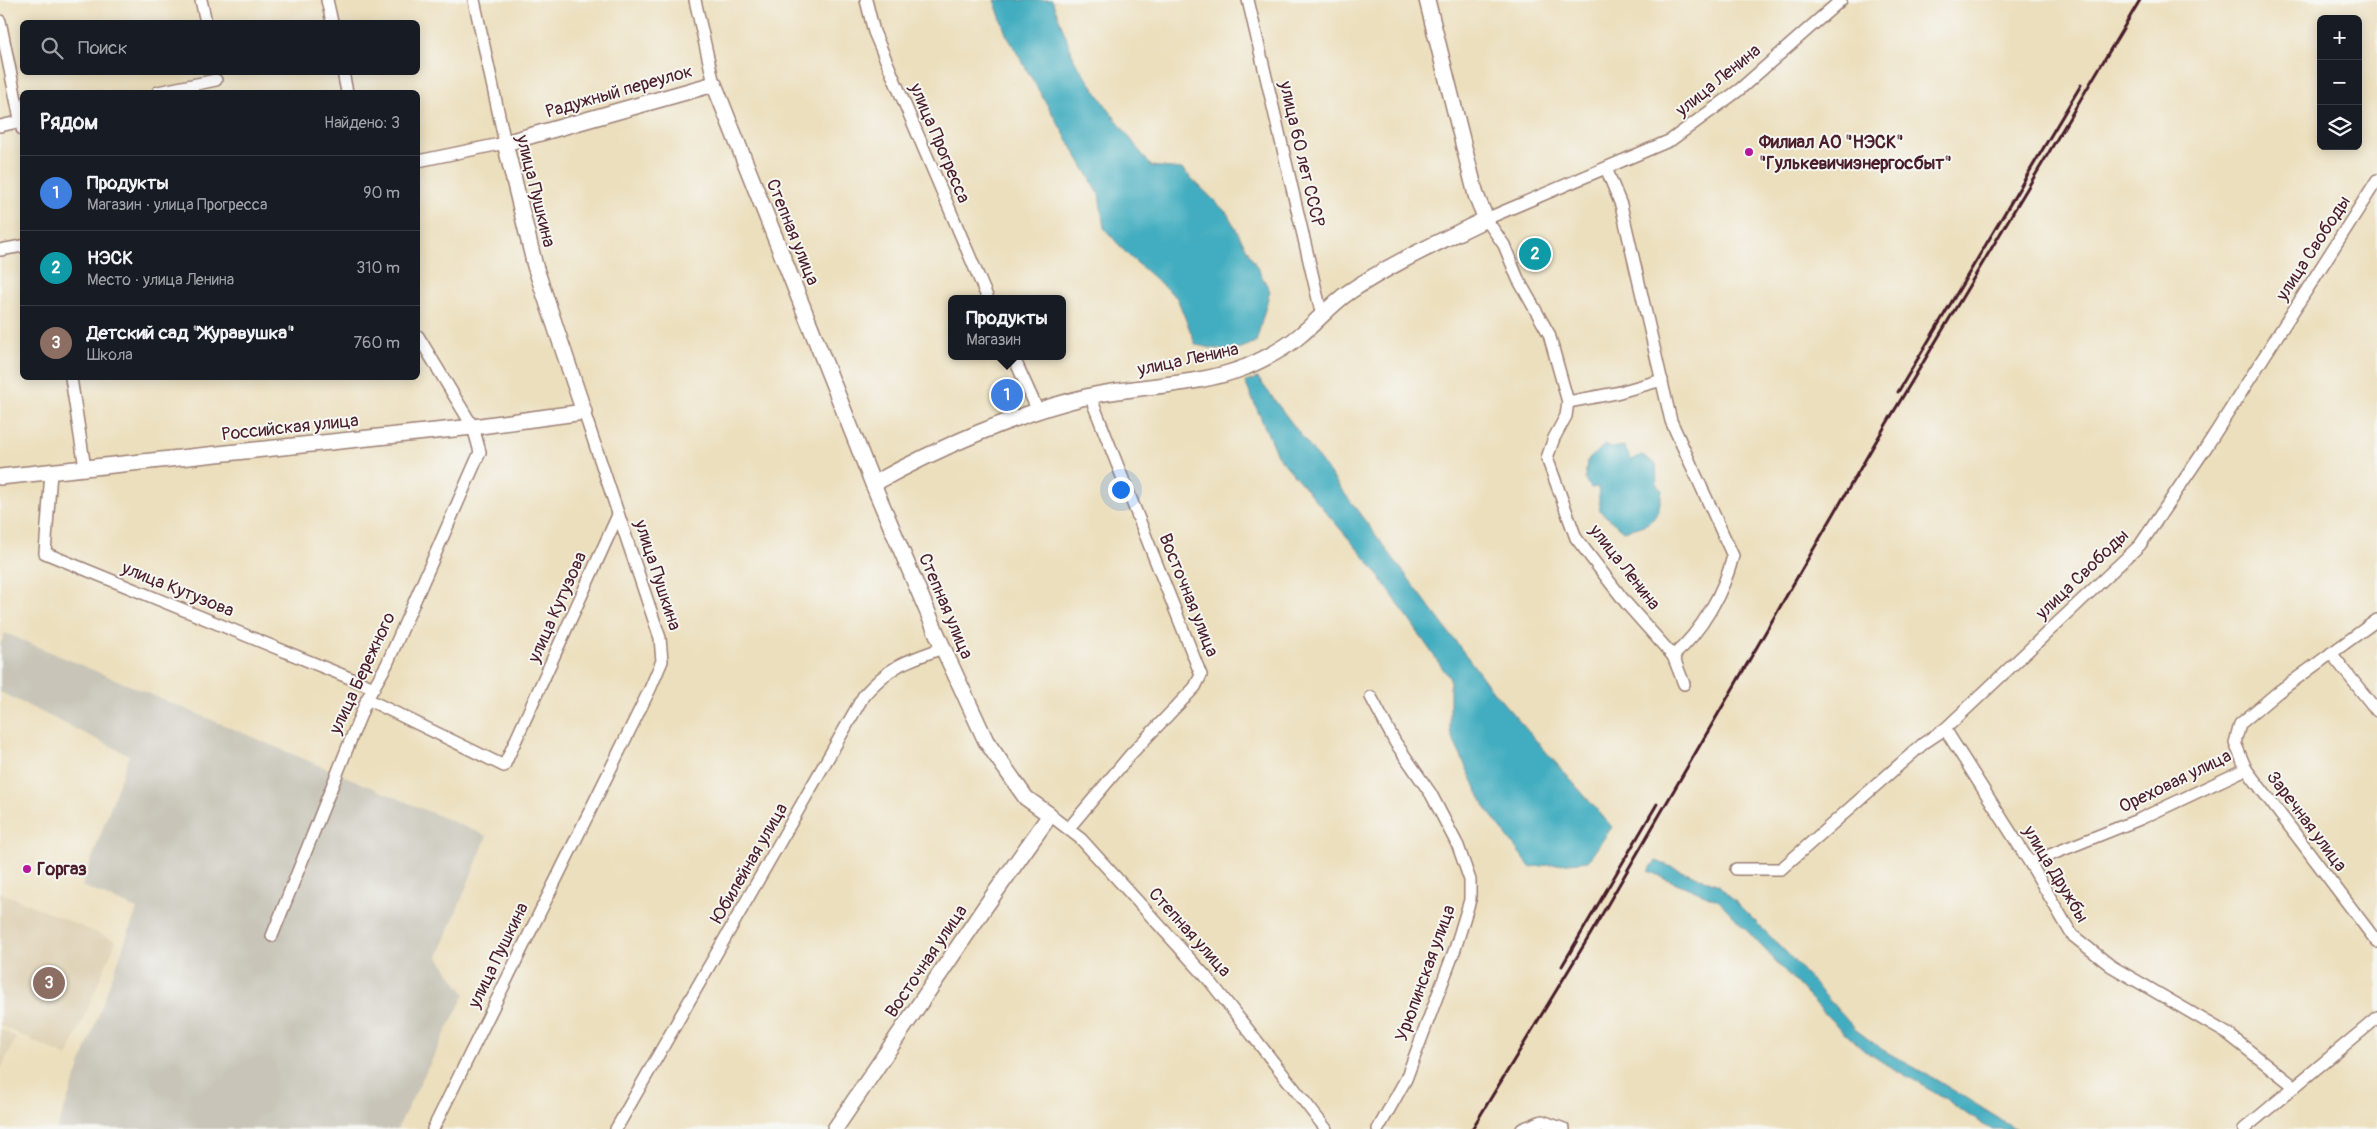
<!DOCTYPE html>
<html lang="ru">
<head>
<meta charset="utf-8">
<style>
  body { margin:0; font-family:Pangolin,sans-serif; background:#242831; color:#f1f3f6 }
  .controls { position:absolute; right:15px; top:15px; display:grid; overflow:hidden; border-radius:8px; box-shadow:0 2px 12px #0003 }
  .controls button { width:45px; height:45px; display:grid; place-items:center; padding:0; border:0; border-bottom:1px solid #363941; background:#171b24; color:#f1f3f6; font:25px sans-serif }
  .you { position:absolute; left:1120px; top:489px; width:18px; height:18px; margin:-12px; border:4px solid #fff; border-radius:50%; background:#1a73e8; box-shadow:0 0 0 8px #1a73e833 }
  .badge { display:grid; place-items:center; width:32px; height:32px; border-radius:50%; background:#8c9099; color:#fff; font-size:16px; font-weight:700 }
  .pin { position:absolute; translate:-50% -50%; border:2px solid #fff; box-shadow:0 1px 5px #0006 }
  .popup { position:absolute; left:948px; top:295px; width:118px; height:65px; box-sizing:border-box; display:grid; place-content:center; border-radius:8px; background:#171b24; filter:drop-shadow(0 1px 4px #0005); font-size:16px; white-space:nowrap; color:#9ea1a6 }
  .popup b { font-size:19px; color:#f1f3f6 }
  .popup::after { content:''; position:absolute; left:50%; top:100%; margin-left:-10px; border:10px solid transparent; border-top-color:#171b24 }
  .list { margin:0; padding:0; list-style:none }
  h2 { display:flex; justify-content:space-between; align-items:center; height:65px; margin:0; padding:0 20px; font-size:21px }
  h2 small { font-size:16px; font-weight:400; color:#9ea1a6 }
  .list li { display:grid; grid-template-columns:32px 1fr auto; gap:15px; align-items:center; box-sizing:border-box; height:75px; padding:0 20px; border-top:1px solid #363941 }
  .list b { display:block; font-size:19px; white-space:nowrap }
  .list p { margin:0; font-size:16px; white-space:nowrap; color:#9ea1a6 }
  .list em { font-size:16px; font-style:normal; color:#9ea1a6 }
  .icon { flex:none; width:28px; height:28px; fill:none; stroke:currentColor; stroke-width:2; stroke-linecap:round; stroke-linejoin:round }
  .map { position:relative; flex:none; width:2377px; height:1129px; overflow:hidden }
  .search { position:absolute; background:#171b24; box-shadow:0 2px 12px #0003; left:20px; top:20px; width:400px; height:55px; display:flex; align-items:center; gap:12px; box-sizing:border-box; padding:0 18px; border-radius:8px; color:#9ea1a6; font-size:19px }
  .panel { position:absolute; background:#171b24; box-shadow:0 2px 12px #0003; left:20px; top:90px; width:400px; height:290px; border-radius:8px }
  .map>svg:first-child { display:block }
  .built { fill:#ddcfb1 }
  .industrial { fill:#c8c4b8 }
  .water { fill:#42adc0; stroke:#466676 }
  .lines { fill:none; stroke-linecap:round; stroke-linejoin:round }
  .minor-casing { stroke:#9b7f74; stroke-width:14 }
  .tertiary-casing { stroke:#9b7f74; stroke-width:18 }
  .minor { stroke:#fff; stroke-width:11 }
  .tertiary { stroke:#fff; stroke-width:15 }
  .rail { stroke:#4a1f2b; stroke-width:3 }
  .poi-dot { fill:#b5179e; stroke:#f6f6f2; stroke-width:2 }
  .labels { text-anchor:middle; stroke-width:4; stroke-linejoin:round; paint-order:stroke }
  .street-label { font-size:18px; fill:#4a1f2b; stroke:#f6f6f2 }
  .poi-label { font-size:18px; font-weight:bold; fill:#4a1f2b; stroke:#f6f6f2; text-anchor:start }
</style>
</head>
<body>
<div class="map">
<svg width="2377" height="1129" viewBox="0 0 2377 1129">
  <rect width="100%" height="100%" fill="#f6f6f2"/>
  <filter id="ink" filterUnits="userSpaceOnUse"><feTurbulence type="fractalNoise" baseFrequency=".02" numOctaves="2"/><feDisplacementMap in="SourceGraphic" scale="10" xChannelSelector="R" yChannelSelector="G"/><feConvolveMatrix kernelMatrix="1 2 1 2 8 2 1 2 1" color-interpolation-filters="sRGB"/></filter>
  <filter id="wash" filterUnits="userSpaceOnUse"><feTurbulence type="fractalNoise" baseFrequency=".0096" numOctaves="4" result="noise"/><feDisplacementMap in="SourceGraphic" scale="20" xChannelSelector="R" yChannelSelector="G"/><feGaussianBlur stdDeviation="1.12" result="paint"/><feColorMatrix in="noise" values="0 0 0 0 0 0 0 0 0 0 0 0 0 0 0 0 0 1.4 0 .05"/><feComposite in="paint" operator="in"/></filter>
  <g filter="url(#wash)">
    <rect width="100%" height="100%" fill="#ecdfbd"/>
    <g class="built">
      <path d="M0 892 116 941 67 1057 0 1025Z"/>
      <path d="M0 1029 16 1038 1 1069 0 1068Z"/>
    </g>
    <path class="industrial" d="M5 633 487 836 438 957 465 994 397 1129H57L137 909 82 886 129 755 0 692V645Z"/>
    <g class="water">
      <path d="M994 0H1052L1075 61 1111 113 1151 166 1182 169 1227 213 1270 291 1256 342 1232 352 1196 345 1177 298 1128 255 1104 228 1099 194 1006 34Z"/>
      <path d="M1258 378 1492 690 1612 827 1588 861 1530 867 1485 807 1450 733V679L1372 566 1277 455 1245 382Z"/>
      <path d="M1606 444 1612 448 1624 446 1631 460 1642 455 1656 464 1657 486 1662 490C1658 522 1653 524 1623 531L1600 511 1598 487 1591 488 1585 480 1587 461Z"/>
      <path d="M1656 861 1719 885 1786 952 1856 1030 1883 1050 1935 1079 2016 1129H1993L1971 1117 1937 1093 1887 1065 1861 1048 1831 1020 1719 901 1648 871Z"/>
    </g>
  </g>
  <g filter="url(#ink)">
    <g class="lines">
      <defs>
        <g id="minor">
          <path d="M201 0 206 22"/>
          <path d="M327 0 332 22"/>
          <path d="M695 0 714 84"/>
          <path d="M866 0 874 32 988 299"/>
          <path d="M1248 0 1322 316"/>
          <path d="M0 21 22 129"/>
          <path d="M343 72 347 92"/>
          <path d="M158 92 216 80"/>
          <path d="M0 126 22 121"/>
          <path d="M418 161 505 143 474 0"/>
          <path d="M1606 168 1621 205 1671 421 1733 556C1724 592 1702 631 1673 656"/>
          <path d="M0 250 22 246"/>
          <path d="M1013 356 1038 411"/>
          <path d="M71 378 85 468"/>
          <path d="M1568 402 1616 393 1662 380"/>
          <path d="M51 472 45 553 374 688"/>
          <path d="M2377 620 2278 692 2240 724 2235 743 2246 769 2377 942"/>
          <path d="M2331 653 2377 711"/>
          <path d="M1684 684 1673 656 1626 603 1576 538 1547 458 1554 438 1566 416 1568 402 1549 334 1518 279 1504 245 1486 219 1671 140 1739 90 1841 0"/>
          <path d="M1371 697 1395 742 1431 794 1458 846 1470 880V900L1455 949 1406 1079 1378 1129"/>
          <path d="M367 699 504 766 618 515"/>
          <path d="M1945 729 2030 863 2072 935 2111 966 2228 1034 2295 1087"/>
          <path d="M1050 815 1081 839 1209 980 1326 1129"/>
          <path d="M1069 828 1131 754 1195 687 1201 675 1090 396"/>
          <path d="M2030 863 2140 819 2246 769"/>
          <path d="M1736 869H1781L1924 743 1945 729 2140 545 2205 449 2377 180"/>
          <path d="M272 936 367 699 387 664 480 452 473 427 418 336"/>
          <path d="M433 1129 650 689 662 661 660 638 584 412"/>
          <path d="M616 1129 864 695C891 665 906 661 943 648"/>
          <path d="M1522 1129 1542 1121 1564 1129"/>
          <path d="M2244 1129 2377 1018"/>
        </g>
        <g id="tertiary">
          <path d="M0 477 473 427 584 412 535 266 505 143 714 84 873 484 943 648 986 741 1026 798 1050 815 985 907 835 1129"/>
          <path d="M873 484C938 448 1017 413 1090 396 1140 385 1198 386 1246 367 1264 359 1283 350 1298 337 1316 323 1331 304 1349 292 1392 263 1440 242 1486 219L1476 195 1427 0"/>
        </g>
      </defs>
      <use href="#minor" class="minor-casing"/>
      <use href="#tertiary" class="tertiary-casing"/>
      <use href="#minor" class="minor"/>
      <use href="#tertiary" class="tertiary"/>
      <g class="rail">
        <path d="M1898 392 2081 85"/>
        <path d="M1562 966 1657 804"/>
        <path d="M1472 1129 1590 935 1875 443 2140 0"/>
      </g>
    </g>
  </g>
  <g class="poi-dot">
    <circle cx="1749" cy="152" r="5"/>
    <circle cx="27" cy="869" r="5"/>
  </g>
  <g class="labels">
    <g class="street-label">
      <text transform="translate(1718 80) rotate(-39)" y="6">улица Ленина</text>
      <text transform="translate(619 91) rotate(-16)" y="6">Радужный переулок</text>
      <text transform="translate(940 143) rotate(67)" y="6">улица Прогресса</text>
      <text transform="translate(1302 154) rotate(77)" y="6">улица 60 лет СССР</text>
      <text transform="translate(536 191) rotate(76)" y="6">улица Пушкина</text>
      <text transform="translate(793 232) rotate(68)" y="6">Степная улица</text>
      <text transform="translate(2313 248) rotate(-57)" y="6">улица Свободы</text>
      <text transform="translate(1188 359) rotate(-12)" y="6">улица Ленина</text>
      <text transform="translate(290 427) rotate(-6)" y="6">Российская улица</text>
      <text transform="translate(1625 567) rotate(52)" y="6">улица Ленина</text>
      <text transform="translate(2082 574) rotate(-44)" y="6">улица Свободы</text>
      <text transform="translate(658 575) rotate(72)" y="6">улица Пушкина</text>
      <text transform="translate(178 589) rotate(22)" y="6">улица Кутузова</text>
      <text transform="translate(1189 595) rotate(68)" y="6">Восточная улица</text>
      <text transform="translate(946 606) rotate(67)" y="6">Степная улица</text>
      <text transform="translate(557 607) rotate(-66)" y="6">улица Кутузова</text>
      <text transform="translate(362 673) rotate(-65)" y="6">улица Бережного</text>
      <text transform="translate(2175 781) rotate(-26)" y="6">Ореховая улица</text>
      <text transform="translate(2307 821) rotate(53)" y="6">Заречная улица</text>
      <text transform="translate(749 863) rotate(-60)" y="6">Юбилейная улица</text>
      <text transform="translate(2056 874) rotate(59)" y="6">улица Дружбы</text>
      <text transform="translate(1190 932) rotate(48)" y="6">Степная улица</text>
      <text transform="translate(498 955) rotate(-64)" y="6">улица Пушкина</text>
      <text transform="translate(926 961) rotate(-56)" y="6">Восточная улица</text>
      <text transform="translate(1425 973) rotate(-70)" y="6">Урюпинская улица</text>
    </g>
    <g class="poi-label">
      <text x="1759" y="148">Филиал АО "НЭСК"<tspan x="1759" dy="21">"Гулькевичиэнергосбыт"</tspan></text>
      <text x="37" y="875">Горгаз</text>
    </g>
  </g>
</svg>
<div class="controls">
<button>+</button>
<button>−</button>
<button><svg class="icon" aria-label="layers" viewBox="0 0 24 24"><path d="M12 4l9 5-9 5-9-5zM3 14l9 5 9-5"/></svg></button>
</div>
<div class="you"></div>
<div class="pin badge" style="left:1007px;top:395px;background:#3f7fe0">1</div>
<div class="popup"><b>Продукты</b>Магазин</div>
<div class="pin badge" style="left:1535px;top:254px;background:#0f9aa8">2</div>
<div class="pin badge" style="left:49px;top:983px;background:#8d6e63">3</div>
<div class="search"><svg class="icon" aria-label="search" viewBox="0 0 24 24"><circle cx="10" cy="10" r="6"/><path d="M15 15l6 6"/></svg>Поиск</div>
<section class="panel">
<h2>Рядом<small>Найдено: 3</small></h2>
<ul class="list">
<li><span class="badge" style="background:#3f7fe0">1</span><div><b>Продукты</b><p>Магазин · улица Прогресса</p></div><em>90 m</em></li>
<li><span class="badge" style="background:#0f9aa8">2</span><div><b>НЭСК</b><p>Место · улица Ленина</p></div><em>310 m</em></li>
<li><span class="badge" style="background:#8d6e63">3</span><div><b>Детский сад &quot;Журавушка&quot;</b><p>Школа</p></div><em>760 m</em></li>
</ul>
</section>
</div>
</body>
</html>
